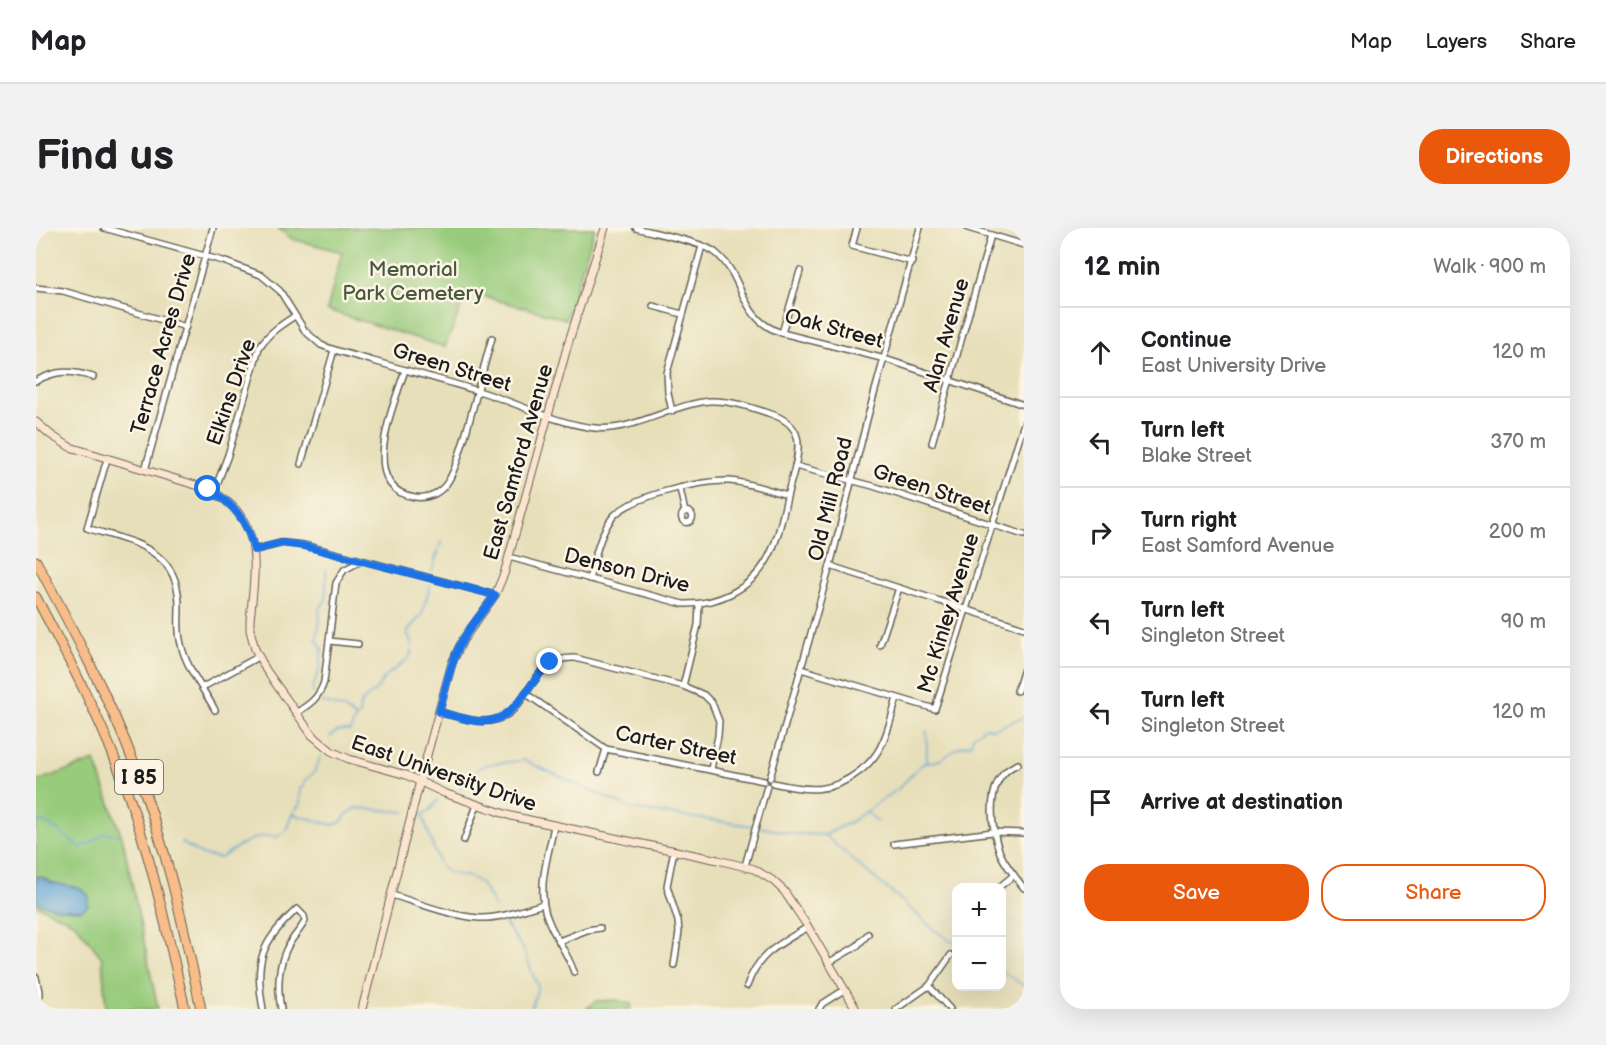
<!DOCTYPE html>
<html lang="en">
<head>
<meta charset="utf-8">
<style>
  body { margin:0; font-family:"Balsamiq Sans",sans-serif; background:#f2f2f2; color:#202124 }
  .controls { position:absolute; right:18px; bottom:18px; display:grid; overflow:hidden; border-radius:12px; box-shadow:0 6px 24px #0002 }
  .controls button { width:54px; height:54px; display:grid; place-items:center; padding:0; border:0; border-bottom:2px solid #e0e0e0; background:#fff; color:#202124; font:30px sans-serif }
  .stop { position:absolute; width:18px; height:18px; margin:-14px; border:4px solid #1a73e8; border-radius:50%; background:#fff }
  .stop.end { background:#1a73e8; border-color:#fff; box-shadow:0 2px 6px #0008 }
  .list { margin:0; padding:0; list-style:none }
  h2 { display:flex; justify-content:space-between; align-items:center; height:78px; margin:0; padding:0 24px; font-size:26px }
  h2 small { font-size:20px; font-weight:400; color:#757577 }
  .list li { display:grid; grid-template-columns:39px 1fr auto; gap:18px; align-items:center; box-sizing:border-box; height:90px; padding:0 24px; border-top:2px solid #e0e0e0 }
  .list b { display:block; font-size:22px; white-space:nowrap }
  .list p { margin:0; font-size:20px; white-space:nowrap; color:#757577 }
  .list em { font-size:20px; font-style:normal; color:#757577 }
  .actions { display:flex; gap:12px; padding:18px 24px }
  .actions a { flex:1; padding:14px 0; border:2px solid #ea580c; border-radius:24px; text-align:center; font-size:21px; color:#ea580c }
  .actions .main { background:#ea580c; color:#fff }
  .icon { flex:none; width:33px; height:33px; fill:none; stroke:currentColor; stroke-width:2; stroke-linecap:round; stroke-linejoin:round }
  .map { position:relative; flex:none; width:988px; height:781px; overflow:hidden; border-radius:24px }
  header { display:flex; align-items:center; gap:36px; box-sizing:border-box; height:84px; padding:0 30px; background:#fff; border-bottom:2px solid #e0e0e0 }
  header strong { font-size:28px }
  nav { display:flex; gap:33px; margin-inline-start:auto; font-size:21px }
  .intro { display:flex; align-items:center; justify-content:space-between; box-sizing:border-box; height:144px; padding:0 36px }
  h1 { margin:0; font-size:42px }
  .button { padding:15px 27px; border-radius:24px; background:#ea580c; color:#fff; font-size:21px; font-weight:700 }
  main { display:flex; gap:36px; padding:0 36px }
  aside { flex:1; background:#fff; border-radius:24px; box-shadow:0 6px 24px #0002 }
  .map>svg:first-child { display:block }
  .green { fill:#98cb7b; stroke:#5a744c; stroke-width:1.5 }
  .water { fill:#5fa3d4; stroke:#3e6078; stroke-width:1.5 }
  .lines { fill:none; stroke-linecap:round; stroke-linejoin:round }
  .stream { stroke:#5fa3d4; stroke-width:1.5 }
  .street-casing { stroke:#636053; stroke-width:8 }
  .secondary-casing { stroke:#636053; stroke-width:9 }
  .highway-casing { stroke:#636053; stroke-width:11 }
  .street { stroke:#fff; stroke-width:5 }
  .secondary { stroke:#fce5d0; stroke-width:7 }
  .highway { stroke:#f8bd89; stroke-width:9 }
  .route { stroke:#1a73e8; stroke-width:8 }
  .labels { text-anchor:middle; stroke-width:5; stroke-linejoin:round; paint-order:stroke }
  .shield { fill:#fcf5e5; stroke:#5f5d58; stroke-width:1.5 }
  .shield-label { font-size:20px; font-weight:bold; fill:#1c1c1c }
  .park-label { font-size:21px; fill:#47593d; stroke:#fcf5e5 }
  .street-label { font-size:21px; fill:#1c1c1c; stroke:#fcf5e5 }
</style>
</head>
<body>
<header>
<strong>Map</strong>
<nav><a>Map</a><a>Layers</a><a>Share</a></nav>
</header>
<div class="intro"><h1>Find us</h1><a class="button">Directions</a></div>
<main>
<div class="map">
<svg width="988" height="781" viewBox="0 0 988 781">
  <rect width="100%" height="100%" fill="#fcf5e5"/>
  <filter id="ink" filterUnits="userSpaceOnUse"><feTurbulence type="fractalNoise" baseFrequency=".0167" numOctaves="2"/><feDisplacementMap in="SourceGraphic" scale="12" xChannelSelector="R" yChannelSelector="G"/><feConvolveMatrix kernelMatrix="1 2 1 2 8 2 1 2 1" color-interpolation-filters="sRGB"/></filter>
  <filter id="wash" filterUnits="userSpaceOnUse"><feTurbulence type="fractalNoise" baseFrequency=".008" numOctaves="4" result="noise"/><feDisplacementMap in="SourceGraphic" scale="24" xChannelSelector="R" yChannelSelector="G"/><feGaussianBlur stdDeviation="1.35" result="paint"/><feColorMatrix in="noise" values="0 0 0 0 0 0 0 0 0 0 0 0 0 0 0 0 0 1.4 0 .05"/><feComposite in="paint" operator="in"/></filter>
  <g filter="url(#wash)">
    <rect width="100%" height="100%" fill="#e7dfb9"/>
    <g class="green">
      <path d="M242 0H559L530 91 431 64 409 119 291 82 306 24 256 11Z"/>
      <path d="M59 533 87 612 122 781H70L66 730 39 695 0 677V553Z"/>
      <path d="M580 772 595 776V781H550L560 773Z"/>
    </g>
    <path class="water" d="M1 648C9 648 11 654 18 655 31 658 44 657 53 668L52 677 46 682 23 681 3 675 0 672Z"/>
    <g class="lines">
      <g class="stream">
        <path d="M396 343 405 313"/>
        <path d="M278 466 276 461 283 443 286 420C277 410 283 403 284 392 284 388 283 385 283 382L290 371V341"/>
        <path d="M286 474 308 481 320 490"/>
        <path d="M294 509C300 502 305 502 314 503L320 490 323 487C324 484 323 481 324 477 326 471 337 466 341 461 344 457 346 453 349 449 366 433 385 433 371 404L386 386 394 358"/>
        <path d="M890 534C892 524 890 514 891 503"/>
        <path d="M424 560C431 552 438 542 449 537 458 534 476 535 487 532L596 581 717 598"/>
        <path d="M402 572 394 583 386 586C390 595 402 636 405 639 417 651 433 644 444 655 450 661 454 672 459 679"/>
        <path d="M829 583 842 594"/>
        <path d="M257 585 264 576V560L268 559V553L277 546 285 528"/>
        <path d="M0 591 23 603 44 619 55 615 68 605 83 607"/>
        <path d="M722 599 760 606 789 607C814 631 840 651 866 673 883 687 900 707 921 716"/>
        <path d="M789 607 816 593 862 561 886 536 904 532 923 519 935 516 937 508 949 499 958 501 988 489"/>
        <path d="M145 614 166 627 185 630C200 619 221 604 241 609L250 603 256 586 297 597 305 594 311 586 321 580 370 584"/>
        <path d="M467 693 487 721 502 759 495 781"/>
        <path d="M966 743 988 758"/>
      </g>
    </g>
  </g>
  <g filter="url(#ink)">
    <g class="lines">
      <defs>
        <g id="street">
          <path d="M68 0 187 33 225 47 244 63 269 103 285 117C302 124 320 128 337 133 372 143 407 152 442 163 480 174 520 196 559 200 597 204 636 176 674 173 693 172 714 179 732 185 769 196 765 218 756 250 748 276 745 308 731 332 714 362 680 377 647 376L473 329"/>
          <path d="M600 0C618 5 667 14 680 25 710 50 702 91 746 105L849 131 988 177"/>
          <path d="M821 0 816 18 876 34"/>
          <path d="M932 0 988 17"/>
          <path d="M0 60 27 63 150 99"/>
          <path d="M617 78 646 86"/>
          <path d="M746 105 764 43"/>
          <path d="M369 142C359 175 320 261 379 269 392 271 404 265 411 255 420 242 423 226 428 212 438 178 446 144 456 110"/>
          <path d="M0 153C20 142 35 142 57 149"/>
          <path d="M636 183 632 165 631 145 666 18"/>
          <path d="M896 215 955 7"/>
          <path d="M71 231 51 300C88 312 136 318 142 365 145 382 140 399 145 416 150 440 168 461 179 482"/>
          <path d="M265 236 298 122"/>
          <path d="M759 238 837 258 988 307"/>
          <path d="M109 242 177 0"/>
          <path d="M644 261 649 284"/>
          <path d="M178 264 192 227 223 120C232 105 245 97 259 88"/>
          <circle cx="651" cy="289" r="5.5"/>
          <path d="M218 322 246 315 268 317 459 367"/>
          <path d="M794 338 988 400"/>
          <path d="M553 351C559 331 563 307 576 290 592 269 665 252 692 253 712 254 732 262 751 267"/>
          <path d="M293 413 322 416"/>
          <path d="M844 417 863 360"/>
          <path d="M765 441 899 481 988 195"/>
          <path d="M647 458 662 397 663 377"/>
          <path d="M167 459 222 429"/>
          <path d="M981 463 988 441"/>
          <path d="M489 465 570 521 728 553"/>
          <path d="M403 484C420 488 440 496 458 492 496 484 492 428 539 430L647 458 668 467 676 475 683 493 682 508 675 541"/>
          <path d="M260 485C274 476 283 470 288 454L300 355 308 342 325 333"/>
          <path d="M982 536C948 549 954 597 964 625 970 638 979 649 988 660"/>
          <path d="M563 544 570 521"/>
          <path d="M734 550 794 338 832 188 884 0"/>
          <path d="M737 555C772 563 795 566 824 543 833 536 840 528 845 518 853 503 856 486 861 470"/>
          <path d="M518 598C512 629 499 664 513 694 520 711 532 726 538 744"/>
          <path d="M428 612 441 577"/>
          <path d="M858 616 957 604 988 605"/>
          <path d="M638 622 631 658 642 693 643 704 638 737"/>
          <path d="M709 638 731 558"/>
          <path d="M962 660 978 647"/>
          <path d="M356 667C382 675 415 688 443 690 463 691 487 682 507 676"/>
          <path d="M523 713 551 702 564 700"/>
          <path d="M792 735 821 718 832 706"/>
          <path d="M0 749 3 763V781"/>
          <path d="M711 758C722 725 744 716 772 699"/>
          <path d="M893 758 914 781"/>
          <path d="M227 781C218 732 225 715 261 681L268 688 269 693C265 701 258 708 253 716 242 736 241 759 245 781"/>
          <path d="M783 781 786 776 808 762"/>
          <path d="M860 781 893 758 915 727"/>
        </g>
        <g id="secondary">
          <path d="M0 194 15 207 34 219 166 259C229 285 220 336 214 392V402L219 421 230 442 276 507 295 523 313 531 370 547 408 565 475 588 682 632 718 641 736 652 748 663 772 699 820 781"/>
          <path d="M326 781 384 553 416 435 427 412 459 367 468 346 532 116 569 0"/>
        </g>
        <g id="highway">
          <path d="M0 333C36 400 72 467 99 538 130 617 148 699 165 781"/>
          <path d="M0 369C28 423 58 477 80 534 112 614 130 697 149 781"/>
        </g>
      </defs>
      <use href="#street" class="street-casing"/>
      <use href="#secondary" class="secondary-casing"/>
      <use href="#highway" class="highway-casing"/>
      <use href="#street" class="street"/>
      <use href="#secondary" class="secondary"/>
      <use href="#highway" class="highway"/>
    </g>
  </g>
  <g class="lines" filter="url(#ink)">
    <path class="route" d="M172 261C197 274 212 294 218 322L246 315 268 318 459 367C448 383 435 397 426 413 414 435 410 460 403 484 415 487 428 491 440 493 479 498 490 457 514 434"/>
  </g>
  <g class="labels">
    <rect class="shield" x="79" y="532" width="48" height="34" rx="4.5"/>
    <g class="shield-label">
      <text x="103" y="556">I 85</text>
    </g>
    <g class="park-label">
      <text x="377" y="48">Memorial<tspan x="377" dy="24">Park Cemetery</tspan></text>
    </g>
    <g class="street-label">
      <text transform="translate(798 100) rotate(15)" y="7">Oak Street</text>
      <text transform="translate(910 107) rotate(-74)" y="7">Alan Avenue</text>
      <text transform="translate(127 116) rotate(-74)" y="7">Terrace Acres Drive</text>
      <text transform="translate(416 139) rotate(17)" y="7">Green Street</text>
      <text transform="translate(195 164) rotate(-71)" y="7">Elkins Drive</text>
      <text transform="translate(482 234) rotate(-74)" y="7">East Samford Avenue</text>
      <text transform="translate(896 261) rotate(18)" y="7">Green Street</text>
      <text transform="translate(794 271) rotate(-76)" y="7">Old Mill Road</text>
      <text transform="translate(591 342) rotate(14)" y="7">Denson Drive</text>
      <text transform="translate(912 385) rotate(-73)" y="7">Mc Kinley Avenue</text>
      <text transform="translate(640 517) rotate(12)" y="7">Carter Street</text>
      <text transform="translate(408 545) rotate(19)" y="7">East University Drive</text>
    </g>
  </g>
</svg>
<div class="controls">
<button>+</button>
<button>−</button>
</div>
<div class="stop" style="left:172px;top:261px"></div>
<div class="stop end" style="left:514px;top:434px"></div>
</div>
<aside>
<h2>12 min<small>Walk · 900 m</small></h2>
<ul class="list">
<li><svg class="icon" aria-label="ahead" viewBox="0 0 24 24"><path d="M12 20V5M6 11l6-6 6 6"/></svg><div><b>Continue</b><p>East University Drive</p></div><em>120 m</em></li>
<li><svg class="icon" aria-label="left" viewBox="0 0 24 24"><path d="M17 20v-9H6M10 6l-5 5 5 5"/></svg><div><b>Turn left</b><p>Blake Street</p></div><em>370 m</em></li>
<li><svg class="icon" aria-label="right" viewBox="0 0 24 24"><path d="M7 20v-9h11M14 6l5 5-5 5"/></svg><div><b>Turn right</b><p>East Samford Avenue</p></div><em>200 m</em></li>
<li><svg class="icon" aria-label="left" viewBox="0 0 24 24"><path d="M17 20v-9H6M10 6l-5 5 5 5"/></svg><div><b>Turn left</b><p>Singleton Street</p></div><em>90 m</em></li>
<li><svg class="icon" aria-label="left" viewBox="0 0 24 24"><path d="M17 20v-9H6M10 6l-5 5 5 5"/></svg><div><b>Turn left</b><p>Singleton Street</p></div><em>120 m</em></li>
<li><svg class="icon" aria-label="arrive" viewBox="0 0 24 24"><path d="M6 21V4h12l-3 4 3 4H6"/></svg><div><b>Arrive at destination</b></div></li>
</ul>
<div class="actions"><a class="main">Save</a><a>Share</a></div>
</aside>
</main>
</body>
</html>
